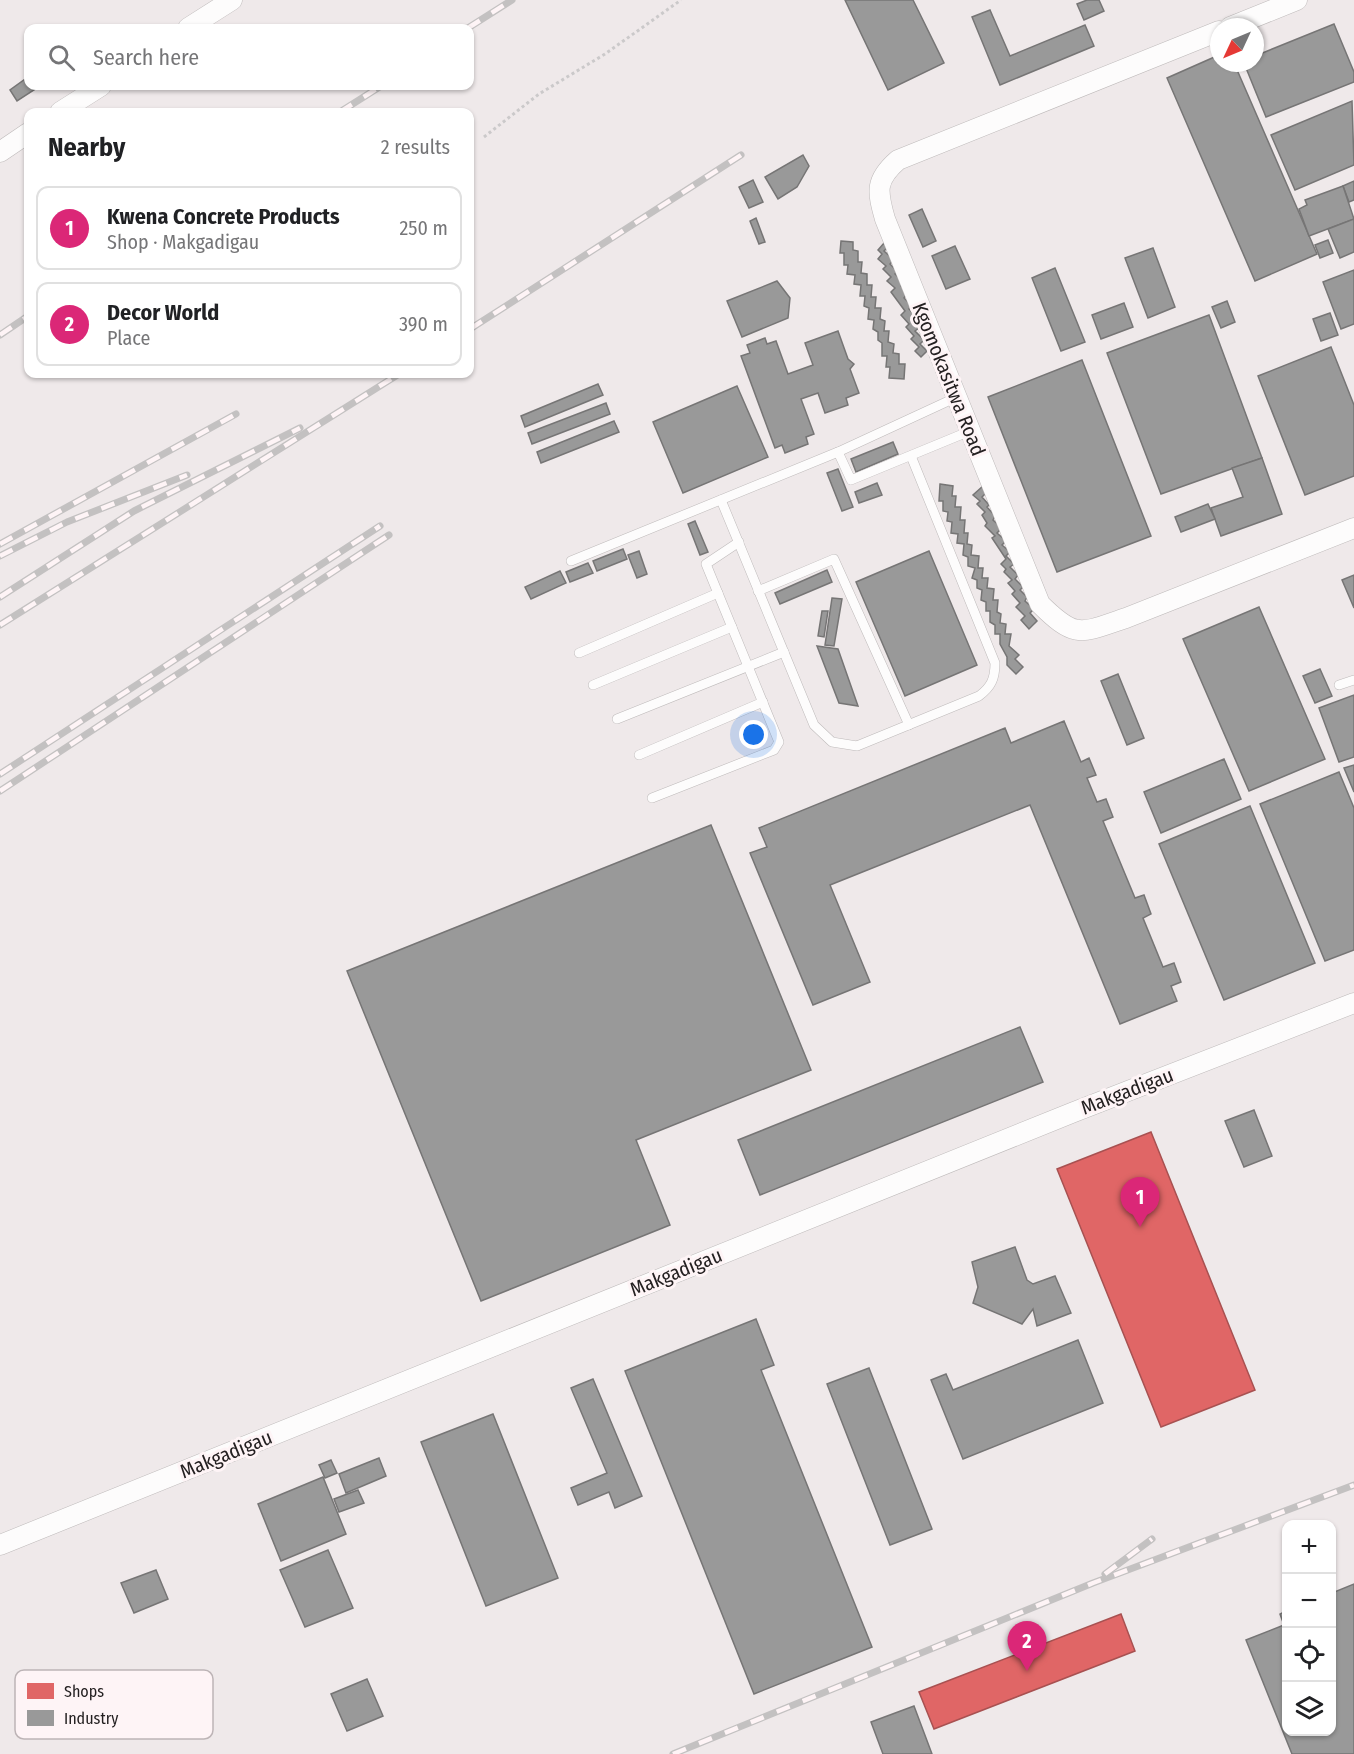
<!DOCTYPE html>
<html lang="en">
<head>
<meta charset="utf-8">
<style>
  body { margin:0; font-family:"Fira Sans Condensed",sans-serif; background:#f6f6f6; color:#202124 }
  .controls { position:absolute; right:18px; bottom:18px; display:grid; overflow:hidden; border-radius:12px; box-shadow:0 2px 4px #0004 }
  .controls button { width:54px; height:54px; display:grid; place-items:center; padding:0; border:0; border-bottom:2px solid #e0e0e0; background:#fff; color:#202124; font:30px sans-serif }
  .compass { position:absolute; left:1210px; top:18px; width:54px; height:54px; border-radius:50%; background:#fff; box-shadow:0 2px 4px #0004; rotate:226deg }
  .you { position:absolute; left:754px; top:735px; width:21px; height:21px; margin:-15px; border:4px solid #fff; border-radius:50%; background:#1a73e8; box-shadow:0 0 0 9px #1a73e833 }
  .badge { display:grid; place-items:center; width:39px; height:39px; border-radius:50%; background:#db2777; color:#fff; font-size:20px; font-weight:700 }
  .pin { position:absolute; translate:-50% -50px; filter:drop-shadow(0 2px 3px #0008) }
  .pin::after { content:''; position:absolute; top:32px; width:21px; height:18px; background:inherit; clip-path:polygon(0 0,100% 0,50% 100%) }
  .list { margin:0; padding:0; list-style:none }
  h2 { display:flex; justify-content:space-between; align-items:center; height:78px; margin:0; padding:0 24px; font-size:26px }
  h2 small { font-size:20px; font-weight:400; color:#757577 }
  .list li { display:grid; grid-template-columns:39px 1fr auto; gap:18px; align-items:center; box-sizing:border-box; height:84px; margin:0 12px 12px; padding:0 12px; border:2px solid #e0e0e0; border-radius:12px }
  .list b { display:block; font-size:22px; white-space:nowrap }
  .list p { margin:0; font-size:20px; white-space:nowrap; color:#757577 }
  .list em { font-size:20px; font-style:normal; color:#757577 }
  .icon { flex:none; width:33px; height:33px; fill:none; stroke:currentColor; stroke-width:2; stroke-linecap:round; stroke-linejoin:round }
  .map { position:relative; flex:none; width:1354px; height:1754px; overflow:hidden }
  .search { position:absolute; background:#fff; box-shadow:0 2px 4px #0004; left:24px; top:24px; width:450px; height:66px; display:flex; align-items:center; gap:15px; box-sizing:border-box; padding:0 21px; border-radius:12px; color:#757577; font-size:22px }
  .panel { position:absolute; background:#fff; box-shadow:0 2px 4px #0004; left:24px; top:108px; width:450px; height:270px; border-radius:12px }
  .map>svg:first-child { display:block }
  .shops { fill:#e06666; stroke:#a85151; stroke-width:1.5 }
  .industry { fill:#999; stroke:#767575; stroke-width:1.5 }
  .lines { fill:none; stroke-linecap:round; stroke-linejoin:round }
  .service-casing { stroke:#bebaba; stroke-width:10 }
  .minor-casing { stroke:#bebaba; stroke-width:21 }
  .path { stroke:#cbc9ca; stroke-width:3; stroke-dasharray:3 3; stroke-linecap:butt }
  .service { stroke:#fdfcfc; stroke-width:9 }
  .minor { stroke:#fdfcfc; stroke-width:20 }
  .rail-casing { stroke:#c3c1c1; stroke-width:7 }
  .rail { stroke:#fef4f6; stroke-width:4.5; stroke-dasharray:14; stroke-linecap:butt }
  .labels { text-anchor:middle; stroke-width:6; stroke-linejoin:round; paint-order:stroke }
  .street-label { font-size:20px; fill:#242021; stroke:#fef4f6 }
  .key { fill:#fef4f6; stroke:#bdb4b6; stroke-width:1.5 }
  .key-label { font-size:16px; fill:#242021 }
</style>
</head>
<body>
<div class="map">
<svg width="1354" height="1754" viewBox="0 0 1354 1754">
  <rect width="100%" height="100%" fill="#efe9ea"/>
  <g class="shops">
    <path d="M1151 1132 1255 1390 1161 1427 1057 1169Z"/>
    <path d="M1121 1614 1135 1651 934 1729 919 1692Z"/>
  </g>
  <g class="industry">
    <path d="M845 0H913L944 63 888 90Z"/>
    <path d="M1087 0H1099L1104 11 1084 20 1077 4Z"/>
    <path d="M990 10 1010 56 1085 25 1094 46 1000 85 972 17Z"/>
    <path d="M1334 24 1354 72V82L1266 117 1244 63H1255V56Z"/>
    <path d="M1219 55V63H1234L1317 254 1255 281 1167 78Z"/>
    <path d="M28 77V86H40L17 101 10 90Z"/>
    <path d="M1352 101 1354 165 1295 190 1271 135Z"/>
    <path d="M803 155 809 166 797 187 778 199 765 177Z"/>
    <path d="M753 180 763 202 749 208 739 187Z"/>
    <path d="M1354 181V200L1349 202 1343 186Z"/>
    <path d="M1343 186 1354 219 1309 236 1299 209 1307 205 1305 200Z"/>
    <path d="M922 209 936 241 923 247 909 215Z"/>
    <path d="M756 218 765 242 759 244 750 221Z"/>
    <path d="M1354 219V252L1340 258 1328 229Z"/>
    <path d="M1328 240 1333 253 1320 258 1315 245Z"/>
    <path d="M841 241 853 242V250L858 251V262H862L861 273 867 274V285H872L871 297H876L875 308H881L880 319 885 321 884 331H889L888 342 894 344 893 353 899 354V364H905L904 379 889 378 890 367H886L887 356H882V343L878 340V332L873 329 874 320 868 319 869 308 864 306 865 296H860L861 285 854 284 855 275 847 274 848 265H844V253H840Z"/>
    <path d="M884 243 888 247 884 251 894 260 890 264 897 271 895 274 904 283 901 286 908 292 904 298 911 305 909 309 916 317 912 321 919 328 915 331 924 340 920 344 927 351 921 357 915 351 919 347 911 339 914 336 906 327 909 324 901 315 905 311 891 292 895 288 887 281 891 277 883 269 886 266 878 259 882 254 878 250Z"/>
    <path d="M955 246 970 279 946 289 932 256Z"/>
    <path d="M1153 248 1175 307 1148 318 1125 258Z"/>
    <path d="M1055 268 1085 342 1061 351 1032 278Z"/>
    <path d="M1354 270V324L1341 329 1323 282Z"/>
    <path d="M777 281 790 298 788 318 742 337 727 301Z"/>
    <path d="M1227 301 1235 322 1221 328 1212 307Z"/>
    <path d="M1124 303 1133 327 1101 339 1092 315Z"/>
    <path d="M1330 313 1338 335 1321 341 1313 319Z"/>
    <path d="M1209 315 1262 458 1161 494 1107 353Z"/>
    <path d="M838 331 848 359 854 364 850 369 859 393 846 398 848 405 825 413 818 393 801 399 814 434 806 437 808 444 785 453 782 445 775 448 741 356 750 353 747 345 765 338 767 344 776 341 788 374 813 365 805 343Z"/>
    <path d="M1331 347 1354 405V476L1305 495 1258 376Z"/>
    <path d="M1082 360 1151 536 1057 572 988 397Z"/>
    <path d="M598 384 603 395 525 427 521 416Z"/>
    <path d="M737 386 768 457 683 493 653 422Z"/>
    <path d="M606 403 610 414 532 444 528 433Z"/>
    <path d="M614 421 619 432 541 463 537 452Z"/>
    <path d="M893 442 898 454 856 472 851 459Z"/>
    <path d="M1262 458 1282 514 1221 536 1211 508 1243 497 1232 468Z"/>
    <path d="M838 469 853 507 842 511 827 473Z"/>
    <path d="M877 483 882 495 859 503 855 492Z"/>
    <path d="M940 484 953 486 952 496H956L955 507H961L960 520H965L964 533H968L967 544 972 545 971 555 979 556 978 568H983L982 578H988L987 588 994 589 993 600H998L997 612 1001 614 1000 623 1006 624 1005 634H1011L1009 646 1019 655 1015 659 1023 667 1016 674 1007 665V657L1000 644V634H995V625L990 622V611H986V602L981 600 982 590 977 588V580L972 578 975 568 968 566V557L963 555 964 544 957 543 958 534 951 533 952 522 947 521 948 512 943 511V501H939Z"/>
    <path d="M983 486 988 491 982 497 989 505 987 507 995 516 993 520 1002 528 997 533 1006 541 1002 545 1010 552 1006 556 1014 564 1010 567 1018 575 1015 579 1023 587 1020 590 1027 597 1025 601 1034 609 1030 613 1037 621 1029 629 1021 620 1025 616 1016 607 1020 603 1012 594 1015 591 1008 583 1012 580 1004 572 1006 569 1001 564 1006 559 992 538 995 536 985 526 987 523 982 515 985 512 977 504 980 501 973 495Z"/>
    <path d="M1208 504 1215 519 1181 532 1175 517Z"/>
    <path d="M695 521 708 552 700 555 688 524Z"/>
    <path d="M623 549 627 559 597 571 593 561Z"/>
    <path d="M639 551 647 574 637 578 628 555Z"/>
    <path d="M929 551 977 665 905 696 856 582Z"/>
    <path d="M588 563 593 573 570 582 566 572Z"/>
    <path d="M827 570 832 582 780 604 775 593Z"/>
    <path d="M560 571 566 583 531 599 525 587Z"/>
    <path d="M1354 575V608L1342 580Z"/>
    <path d="M832 598 842 599 834 646 825 645Z"/>
    <path d="M1259 607 1325 759 1249 791 1183 639Z"/>
    <path d="M822 611H828L824 637 818 636Z"/>
    <path d="M817 646 838 649 858 706 839 703Z"/>
    <path d="M1320 669 1332 696 1315 703 1303 676Z"/>
    <path d="M1118 674 1144 738 1127 745 1101 681Z"/>
    <path d="M1354 695V757L1339 762 1319 708Z"/>
    <path d="M1064 721 1081 762 1089 758 1096 775 1087 778 1097 802 1106 799 1113 817 1103 821 1135 898 1144 895 1151 914 1143 918 1163 967 1174 963 1181 982 1171 986 1177 1001 1120 1024 1030 805 830 885 870 982 813 1005 750 853 767 847 759 828 1005 728 1011 743Z"/>
    <path d="M1224 759 1241 799 1161 833 1144 792Z"/>
    <path d="M1354 765V792L1344 768Z"/>
    <path d="M1339 772 1354 808V950L1325 961 1260 804Z"/>
    <path d="M1250 806 1315 963 1224 1000 1159 844Z"/>
    <path d="M711 825 811 1070 636 1140 670 1225 481 1301 347 971Z"/>
    <path d="M1020 1027 1043 1082 760 1195 738 1140Z"/>
    <path d="M1254 1110 1272 1156 1244 1167 1225 1121Z"/>
    <path d="M1015 1247 1027 1280 1033 1284 1055 1276 1071 1313 1037 1326 1033 1309 1022 1324 973 1303 978 1287 972 1262Z"/>
    <path d="M756 1319 774 1365 761 1370 872 1647 754 1694 625 1371Z"/>
    <path d="M1078 1340 1103 1403 963 1459 931 1380 946 1374 953 1390Z"/>
    <path d="M869 1368 932 1529 890 1545 827 1384Z"/>
    <path d="M593 1379 642 1496 615 1508 609 1492 578 1505 571 1488 607 1473 571 1388Z"/>
    <path d="M493 1414 558 1578 486 1606 421 1442Z"/>
    <path d="M379 1458 386 1476 346 1493 339 1474Z"/>
    <path d="M331 1460 337 1473 325 1478 319 1465Z"/>
    <path d="M323 1477 346 1534 281 1561 258 1504Z"/>
    <path d="M358 1490 364 1503 339 1512 334 1499Z"/>
    <path d="M328 1550 353 1608 305 1627 280 1570Z"/>
    <path d="M156 1570 168 1599 134 1613 121 1583Z"/>
    <path d="M1354 1584V1754H1292L1246 1640 1284 1625 1280 1614 1286 1611V1732H1332V1593Z"/>
    <path d="M367 1679 383 1716 347 1731 331 1694Z"/>
    <path d="M914 1706 932 1754H883L871 1722Z"/>
  </g>
  <g class="lines">
    <defs>
      <g id="service">
        <path d="M838 452 851 480 970 431"/>
        <path d="M721 500 814 725 832 742 857 746 979 696C991 687 995 679 995 663L911 456"/>
        <path d="M571 561 838 452 957 397"/>
        <path d="M758 591 834 559 909 725"/>
        <path d="M579 653 718 593"/>
        <path d="M593 685 732 627"/>
        <path d="M1339 685 1354 680"/>
        <path d="M617 719 784 652"/>
        <path d="M639 755 763 702"/>
        <path d="M652 798 774 750 779 742 706 564 739 542"/>
      </g>
      <g id="minor">
        <path d="M1230 27 1297 0"/>
        <path d="M188 28 232 0"/>
        <path d="M1219 31 898 160C875 180 877 191 885 219L1040 604C1076 640 1081 633 1126 618L1354 528"/>
        <path d="M60 112 101 86"/>
        <path d="M0 152 28 133"/>
        <path d="M0 1545 1074 1112 1354 1003"/>
      </g>
    </defs>
    <use href="#service" class="service-casing"/>
    <use href="#minor" class="minor-casing"/>
    <path class="path" d="M484 137 539 94 605 54 681 0"/>
    <use href="#service" class="service"/>
    <use href="#minor" class="minor"/>
    <defs>
      <g id="rail">
        <path d="M468 28 512 0"/>
        <path d="M340 112 381 86"/>
        <path d="M470 329 741 155"/>
        <path d="M0 335 28 316"/>
        <path d="M0 544 236 414"/>
        <path d="M0 556 67 522 187 475"/>
        <path d="M0 597 134 511 300 428"/>
        <path d="M0 625 399 374"/>
        <path d="M0 774 380 526"/>
        <path d="M0 791 389 535"/>
        <path d="M1105 1574 1152 1539"/>
        <path d="M673 1754 1093 1583 1354 1485"/>
      </g>
    </defs>
    <use href="#rail" class="rail-casing"/>
    <use href="#rail" class="rail"/>
  </g>
  <g class="labels">
    <g class="street-label">
      <text transform="translate(949 379) rotate(68)" y="7">Kgomokasitwa Road</text>
      <text transform="translate(1127 1091) rotate(-21)" y="7">Makgadigau</text>
      <text transform="translate(676 1272) rotate(-22)" y="7">Makgadigau</text>
      <text transform="translate(226 1454) rotate(-22)" y="7">Makgadigau</text>
    </g>
  </g>
  <rect x="15" y="1670" width="198" height="69" rx="9" class="key"/>
  <rect x="27" y="1683" width="27" height="16" fill="#e06666"/>
  <rect x="27" y="1710" width="27" height="16" fill="#999"/>
  <g class="key-label">
    <text x="64" y="1697">Shops</text>
    <text x="64" y="1724">Industry</text>
  </g>
</svg>
<div class="controls">
<button>+</button>
<button>−</button>
<button><svg class="icon" aria-label="locate" viewBox="0 0 24 24"><circle cx="12" cy="12" r="6"/><path d="M12 2v4M12 18v4M2 12h4M18 12h4"/></svg></button>
<button><svg class="icon" aria-label="layers" viewBox="0 0 24 24"><path d="M12 4l9 5-9 5-9-5zM3 14l9 5 9-5"/></svg></button>
</div>
<svg class="compass" viewBox="-18 -18 36 36"><path d="M0-13l5 13h-10z" fill="#e53935"/><path d="M0 13l5-13h-10z" fill="#757577"/></svg>
<div class="you"></div>
<div class="pin badge" style="left:1140px;top:1227px">1</div>
<div class="pin badge" style="left:1027px;top:1671px">2</div>
<div class="search"><svg class="icon" aria-label="search" viewBox="0 0 24 24"><circle cx="10" cy="10" r="6"/><path d="M15 15l6 6"/></svg>Search here</div>
<section class="panel">
<h2>Nearby<small>2 results</small></h2>
<ul class="list">
<li><span class="badge">1</span><div><b>Kwena Concrete Products</b><p>Shop · Makgadigau</p></div><em>250 m</em></li>
<li><span class="badge">2</span><div><b>Decor World</b><p>Place</p></div><em>390 m</em></li>
</ul>
</section>
</div>
</body>
</html>
